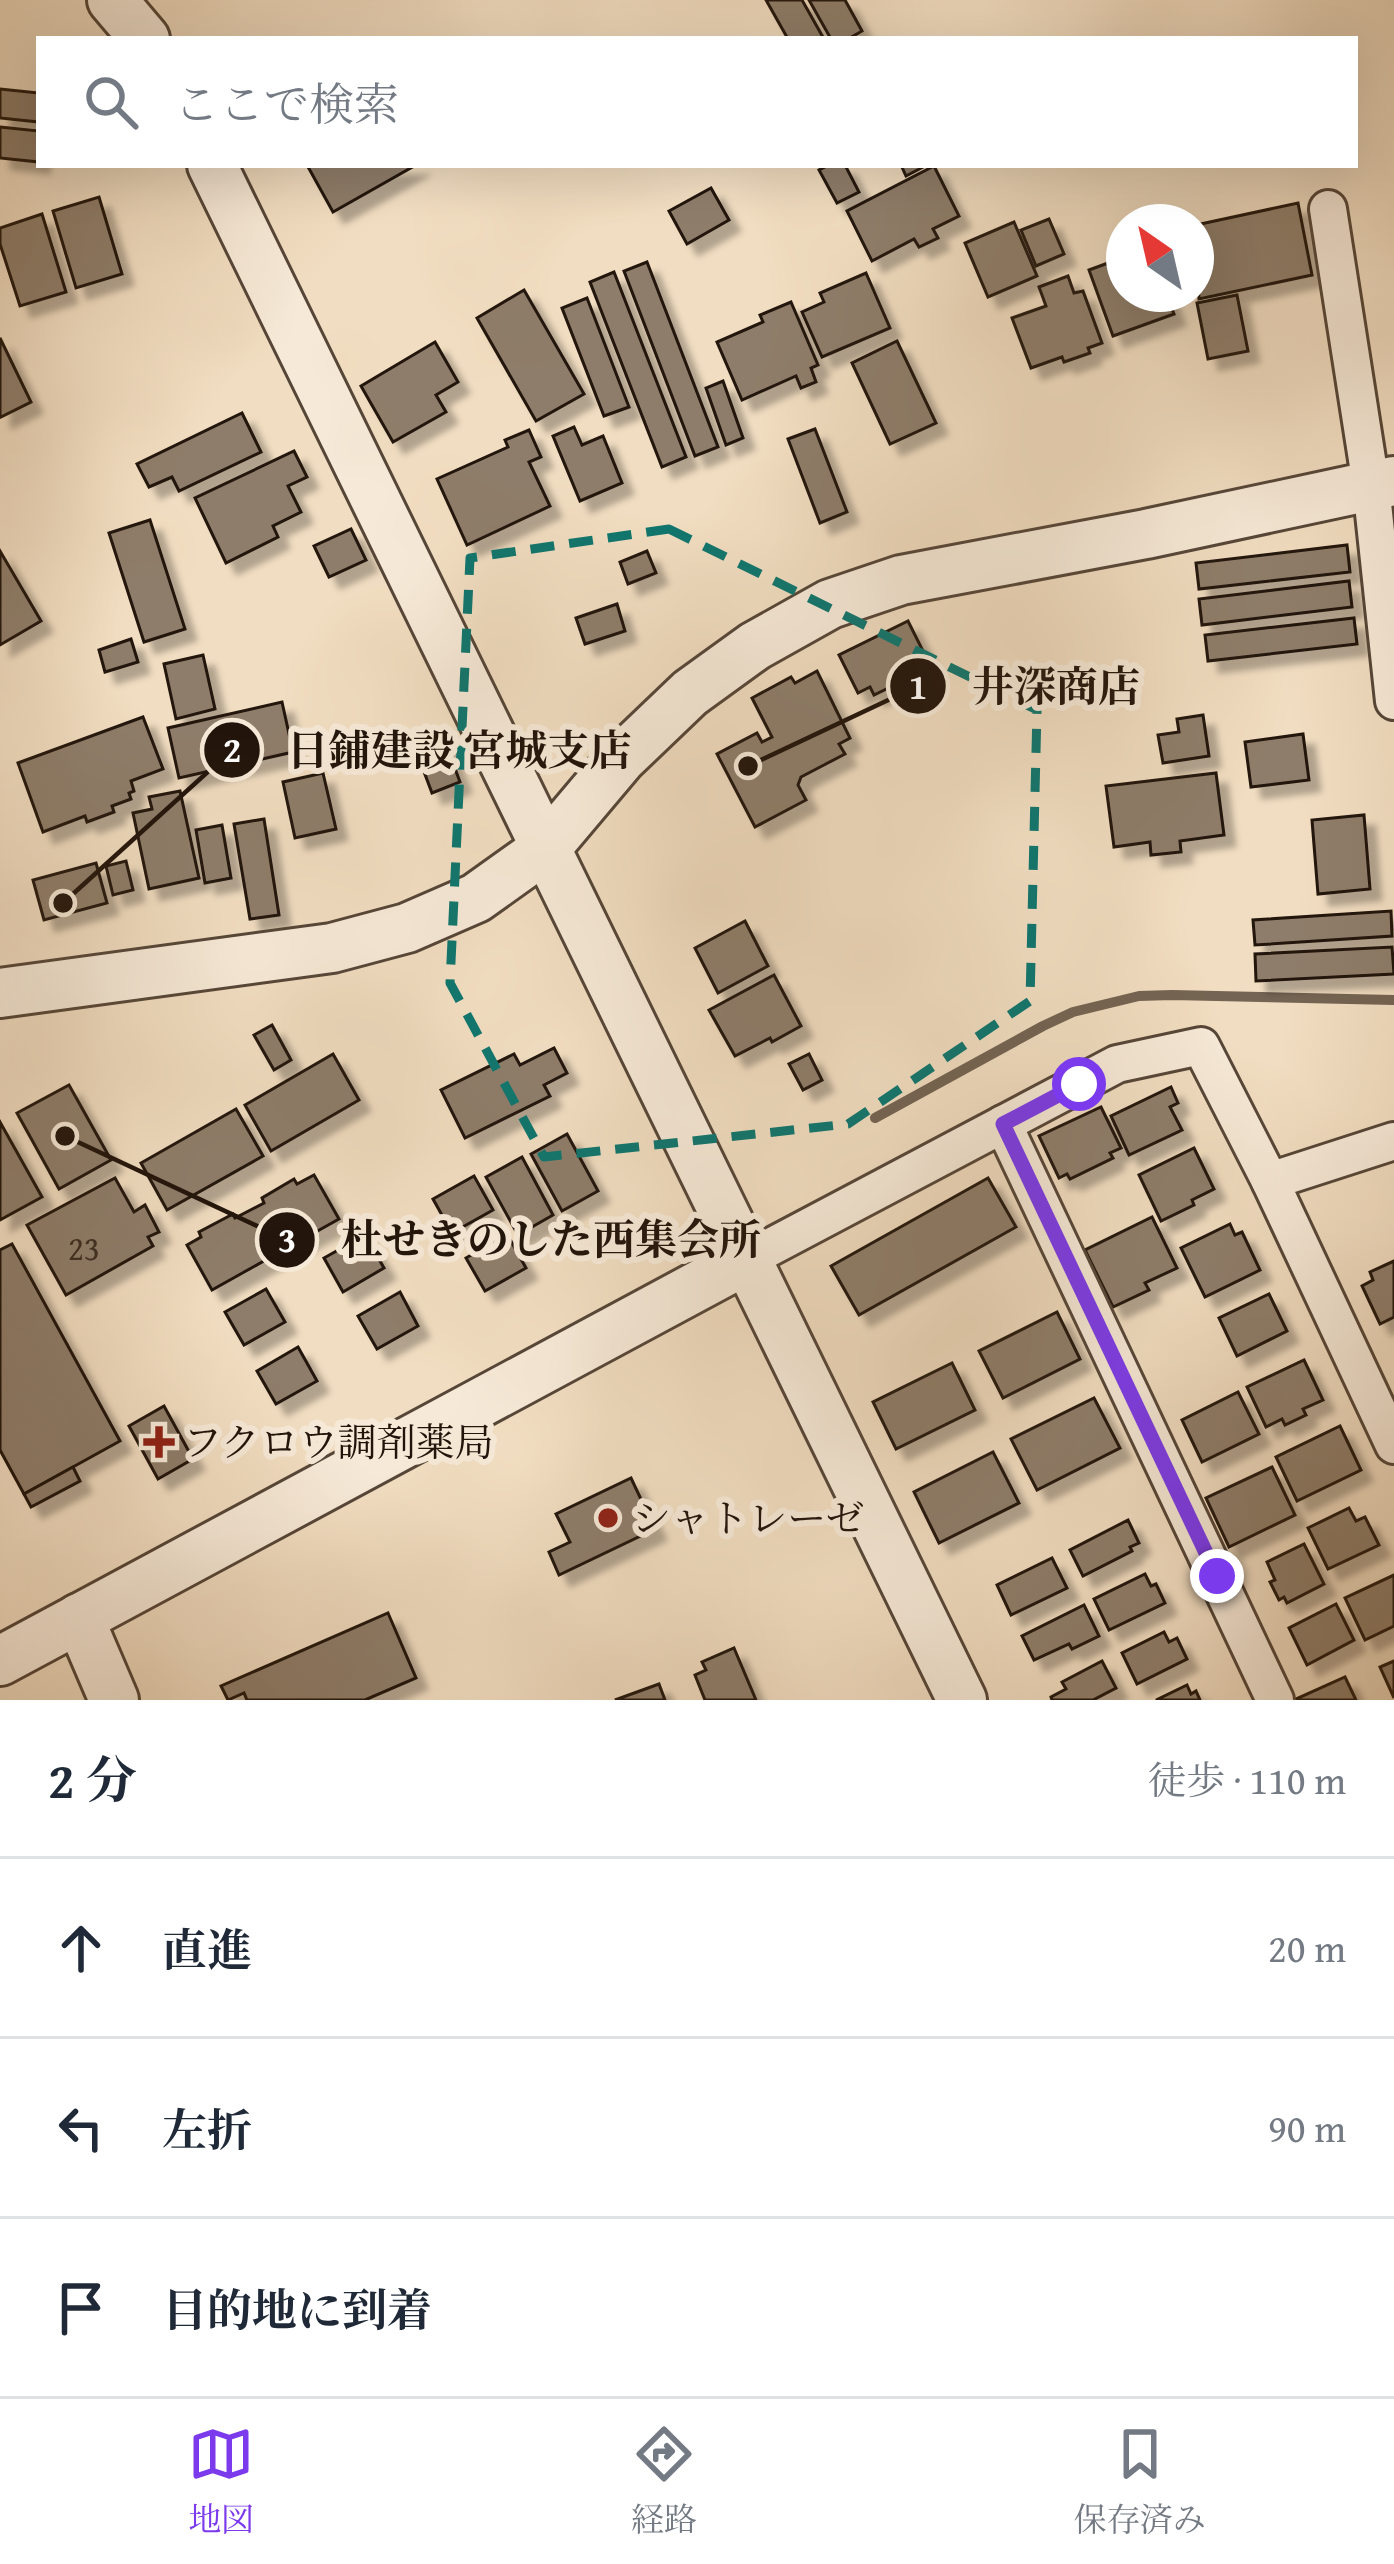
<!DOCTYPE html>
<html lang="ja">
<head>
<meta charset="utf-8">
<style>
  body { margin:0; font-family:"Gentium Book Plus","Noto Serif JP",serif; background:#f2f2f3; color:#1f2937 }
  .compass { position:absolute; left:1106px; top:204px; width:108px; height:108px; border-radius:50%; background:#fff; box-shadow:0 12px 48px #0002; rotate:326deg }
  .stop { position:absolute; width:36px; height:36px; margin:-27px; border:9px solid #7c3aed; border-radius:50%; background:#fff }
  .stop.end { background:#7c3aed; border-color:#fff; box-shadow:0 3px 12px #0008 }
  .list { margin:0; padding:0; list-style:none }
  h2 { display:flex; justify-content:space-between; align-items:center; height:156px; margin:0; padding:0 48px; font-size:51px }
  h2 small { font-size:39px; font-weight:400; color:#747a83 }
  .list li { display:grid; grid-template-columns:78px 1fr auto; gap:36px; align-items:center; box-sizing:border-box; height:180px; padding:0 48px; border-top:3px solid #e0e1e3 }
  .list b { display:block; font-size:45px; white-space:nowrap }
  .list em { font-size:39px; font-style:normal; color:#747a83 }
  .icon { flex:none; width:66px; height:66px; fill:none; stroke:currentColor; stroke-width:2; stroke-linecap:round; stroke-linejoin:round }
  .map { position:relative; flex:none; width:1394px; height:1700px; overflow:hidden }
  .search { position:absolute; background:#fff; box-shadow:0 12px 48px #0002; left:36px; right:36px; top:36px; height:132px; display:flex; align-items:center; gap:30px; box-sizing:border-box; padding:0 42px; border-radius:0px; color:#747a83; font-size:45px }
  .sheet { height:696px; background:#fff }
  nav { display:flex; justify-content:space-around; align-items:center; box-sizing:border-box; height:168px; border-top:3px solid #e0e1e3; background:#fff; font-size:33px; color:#747a83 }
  nav a { display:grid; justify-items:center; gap:6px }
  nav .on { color:#7c3aed }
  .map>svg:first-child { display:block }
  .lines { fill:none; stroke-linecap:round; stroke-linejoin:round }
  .stream { stroke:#746453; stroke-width:10 }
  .building { fill:#8e7d6a; stroke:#22140b; stroke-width:3; filter:url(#shadow) }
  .minor-casing { stroke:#564638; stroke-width:42 }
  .tertiary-casing { stroke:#564638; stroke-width:54 }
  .minor { stroke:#f6e9d7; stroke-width:36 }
  .tertiary { stroke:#f6e9d7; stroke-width:48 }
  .route { stroke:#7c3aed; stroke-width:15 }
  .marked { fill:none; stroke:#0f766e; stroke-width:9; stroke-dasharray:24 15; stroke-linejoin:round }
  .poi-dot { fill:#8f2418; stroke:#f6e9d7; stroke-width:4.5 }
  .labels { text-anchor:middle; stroke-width:12; stroke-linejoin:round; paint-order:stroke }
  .number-label { font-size:33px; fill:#3d2e23 }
  .poi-label { font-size:39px; fill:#22140b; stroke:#f6e9d7; text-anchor:start }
  .leader { fill:none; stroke:#22140b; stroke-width:4.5 }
  .callout-dot { fill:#22140b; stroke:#f6e9d7; stroke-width:4.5 }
  .mark-label { font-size:36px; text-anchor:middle; font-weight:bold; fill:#fff }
  .callout-label { font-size:42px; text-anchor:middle; font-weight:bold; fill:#22140b; stroke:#f6e9d7; stroke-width:12; stroke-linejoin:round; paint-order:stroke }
</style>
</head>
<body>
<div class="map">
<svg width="1394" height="1700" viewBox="0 0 1394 1700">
  <defs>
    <filter id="shadow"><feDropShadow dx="11" dy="11" stdDeviation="3" flood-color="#0004"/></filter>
  </defs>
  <rect width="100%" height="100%" fill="#f1ddc1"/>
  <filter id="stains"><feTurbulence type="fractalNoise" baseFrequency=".00167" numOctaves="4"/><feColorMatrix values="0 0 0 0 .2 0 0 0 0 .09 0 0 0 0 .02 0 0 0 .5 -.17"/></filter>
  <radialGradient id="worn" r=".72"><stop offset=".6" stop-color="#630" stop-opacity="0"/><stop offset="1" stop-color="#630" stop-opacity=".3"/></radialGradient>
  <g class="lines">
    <path class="stream" d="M875 1118 1043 1026 1073 1012 1139 996 1172 995 1394 1000"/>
  </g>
  <g class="building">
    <path d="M766 0H802L824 39H788Z"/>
    <path d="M809 0H845L862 31 848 39H831Z"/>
    <path d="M0 89 39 93V122L0 118Z"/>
    <path d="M0 127 39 131V162L0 158Z"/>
    <path d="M307 165H416L333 212Z"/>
    <path d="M829 165H845L859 192 837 203 819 170Z"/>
    <path d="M901 165H927L906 176Z"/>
    <path d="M934 166 959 216 933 229 938 238 919 247 914 239 872 261 847 211Z"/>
    <path d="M711 188 729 220 687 244 669 211Z"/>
    <path d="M99 197 122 274 76 288 53 211Z"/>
    <path d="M1298 203 1312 275 1199 299 1196 225Z"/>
    <path d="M42 214 66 292 20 306 0 244V228Z"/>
    <path d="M1049 219 1064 254 1036 266 1021 230Z"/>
    <path d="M1014 222 1037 276 988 297 965 243Z"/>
    <path d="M1124 250V294H1166L1174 314 1113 336 1089 270 1119 259 1117 253Z"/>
    <path d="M647 262 718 447 695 456 624 271Z"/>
    <path d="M614 272 686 457 662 467 590 282Z"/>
    <path d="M866 273 890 328 822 357 802 312 824 302 820 293Z"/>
    <path d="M1068 276 1074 293 1083 291 1102 343 1088 348 1090 353 1064 362 1062 357 1031 368 1012 318 1046 306 1039 287Z"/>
    <path d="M524 290 584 394 536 421 477 318Z"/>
    <path d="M1237 295 1248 351 1208 359 1197 303Z"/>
    <path d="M587 298 629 407 604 416 562 308Z"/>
    <path d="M791 302 818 365 811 368 816 382 801 388 796 376 742 400 717 342 763 322 760 315Z"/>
    <path d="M0 338 31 402 1 417 0 415Z"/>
    <path d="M897 341 936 423 890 444 852 363Z"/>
    <path d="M435 342 458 382 436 395 446 412 393 442 361 386Z"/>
    <path d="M723 381 743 438 726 445 706 388Z"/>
    <path d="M242 413 261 452 179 491 172 477 149 487 137 464Z"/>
    <path d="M574 427 582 445 603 436 622 483 580 501 553 436Z"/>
    <path d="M815 429 847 512 820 523 788 439Z"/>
    <path d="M529 430 541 457 529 462 550 506 467 545 437 479 508 447 505 440Z"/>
    <path d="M294 451 307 477 288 486 301 512 273 526 278 537 226 563 195 498Z"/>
    <path d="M150 520 185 629 144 642 109 533Z"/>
    <path d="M351 529 366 560 329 577 314 546Z"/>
    <path d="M1347 545 1350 572 1199 589 1196 563Z"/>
    <path d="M0 551 41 621 0 645Z"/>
    <path d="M647 551 656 573 628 584 620 562Z"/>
    <path d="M1349 581 1352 607 1202 625 1199 599Z"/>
    <path d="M617 604 625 631 585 644 576 618Z"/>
    <path d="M1354 618 1357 644 1208 661 1205 635Z"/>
    <path d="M908 621 931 667 874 695 870 687 858 693 839 655Z"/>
    <path d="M131 639 138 662 105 672 99 650Z"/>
    <path d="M203 655 215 709 176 719 164 664Z"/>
    <path d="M817 671 850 738 839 744 845 754 801 777 798 785 806 800 755 827 717 754 757 733 762 742 772 737 752 698 791 677 795 683Z"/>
    <path d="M282 702 293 752 179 778 168 728Z"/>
    <path d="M1203 715 1209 756 1163 763 1158 735 1179 732 1177 719Z"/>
    <path d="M143 717 163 769 131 781 134 791 129 793 131 799 112 806 114 812 87 822 85 816 43 832 18 763Z"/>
    <path d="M1303 734 1309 780 1251 787 1245 742Z"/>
    <path d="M445 742 460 782 432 793 417 753Z"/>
    <path d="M323 773 336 829 295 838 283 782Z"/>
    <path d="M1216 773 1224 835 1180 841 1181 852 1151 855 1150 842 1114 847 1106 786Z"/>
    <path d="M180 791 199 878 149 889 133 813 152 809 149 797Z"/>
    <path d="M1364 815 1370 889 1318 894 1312 820Z"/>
    <path d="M264 819 279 915 250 919 234 824Z"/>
    <path d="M222 825 231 878 205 883 196 830Z"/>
    <path d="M126 861 133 890 113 895 106 866Z"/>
    <path d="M96 863 107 903 44 920 33 880Z"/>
    <path d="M1391 911 1392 936 1255 945 1253 920Z"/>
    <path d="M745 921 768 966 718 993 695 948Z"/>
    <path d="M1392 947 1394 974 1256 981 1255 954Z"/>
    <path d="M774 975 801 1026 772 1042 770 1038 735 1056 709 1010Z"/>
    <path d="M272 1025 291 1060 274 1070 254 1035Z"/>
    <path d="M554 1048 567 1073 544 1085 550 1096 465 1138 441 1090 514 1054 520 1065Z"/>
    <path d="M333 1054 359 1100 271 1151 245 1105Z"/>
    <path d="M809 1054 822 1080 803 1090 789 1064Z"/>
    <path d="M69 1085 111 1160 59 1189 17 1113Z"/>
    <path d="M1171 1087 1178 1103 1170 1107 1182 1130 1129 1155 1111 1116Z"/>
    <path d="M1101 1107 1121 1148 1110 1153 1113 1158 1070 1179 1067 1174 1059 1178 1039 1136Z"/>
    <path d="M236 1109 263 1156 167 1210 141 1163Z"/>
    <path d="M0 1122 42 1197 0 1220Z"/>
    <path d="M567 1134 598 1191 562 1211 531 1154Z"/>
    <path d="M1194 1148 1214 1189 1192 1200 1194 1205 1161 1221 1139 1175Z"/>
    <path d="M522 1157 553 1215 518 1235 486 1177Z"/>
    <path d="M314 1175 339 1219 212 1290 187 1245 201 1237 199 1232 233 1214 235 1218 264 1203 262 1198 294 1179 297 1184Z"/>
    <path d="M474 1176 493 1210 452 1233 433 1199Z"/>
    <path d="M115 1178 134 1212 145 1205 159 1232 148 1237 153 1246 66 1295 27 1225Z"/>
    <path d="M988 1178 1016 1227 859 1315 831 1266Z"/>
    <path d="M1152 1217 1177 1268 1145 1283 1149 1290 1113 1307 1085 1250Z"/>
    <path d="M1230 1224 1235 1235 1242 1232 1260 1270 1205 1297 1181 1248Z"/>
    <path d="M507 1234 526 1268 485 1291 466 1258Z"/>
    <path d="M365 1235 384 1268 343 1292 324 1258Z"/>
    <path d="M12 1244 120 1441 24 1494 0 1450V1250Z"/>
    <path d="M1394 1261V1317L1380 1324 1362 1286 1373 1280 1370 1272Z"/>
    <path d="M266 1289 285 1322 244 1345 225 1312Z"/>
    <path d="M400 1292 418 1326 377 1349 358 1316Z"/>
    <path d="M1269 1294 1287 1331 1237 1356 1219 1318Z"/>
    <path d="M1057 1312 1080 1359 1003 1398 979 1351Z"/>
    <path d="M298 1347 317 1381 276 1404 257 1371Z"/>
    <path d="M1304 1360 1323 1400 1303 1409 1306 1415 1285 1425 1282 1419 1266 1427 1247 1387Z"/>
    <path d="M952 1363 975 1410 896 1449 873 1402Z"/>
    <path d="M1238 1392 1259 1434 1202 1462 1182 1420Z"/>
    <path d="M1094 1398 1120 1448 1037 1490 1011 1439Z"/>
    <path d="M164 1406 193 1459 158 1479 129 1426Z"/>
    <path d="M1340 1426 1361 1470 1297 1501 1276 1457Z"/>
    <path d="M993 1452 1019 1503 939 1543 914 1492Z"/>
    <path d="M73 1467 80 1481 31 1507 24 1494Z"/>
    <path d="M1272 1467 1295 1515 1229 1547 1206 1498Z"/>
    <path d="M631 1478 655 1529 559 1575 549 1552 570 1542 556 1514Z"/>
    <path d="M1349 1508 1356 1521 1365 1517 1379 1545 1328 1569 1308 1528Z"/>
    <path d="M1128 1520 1139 1543 1130 1547 1132 1551 1083 1576 1070 1550Z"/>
    <path d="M1304 1544 1324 1584 1287 1603 1284 1597 1279 1600 1270 1582 1275 1580 1267 1562Z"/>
    <path d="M1052 1558 1067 1588 1011 1615 997 1585Z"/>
    <path d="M1145 1574 1151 1586 1156 1584 1165 1603 1109 1630 1094 1599Z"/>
    <path d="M1394 1575V1626L1365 1640 1345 1598Z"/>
    <path d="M1336 1604 1354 1640 1307 1665 1289 1628Z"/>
    <path d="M1084 1605 1099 1636 1072 1649 1069 1644 1034 1660 1022 1636Z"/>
    <path d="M388 1613 416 1678 365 1700H247L244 1693 228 1700 221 1686Z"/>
    <path d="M1164 1632 1169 1642 1177 1638 1187 1659 1137 1684 1122 1653Z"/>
    <path d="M734 1648 756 1700H705L695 1675 706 1670 702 1662Z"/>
    <path d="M1102 1661 1116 1688 1093 1700H1052L1051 1697 1066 1689 1062 1682Z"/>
    <path d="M1394 1661V1698L1380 1667Z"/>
    <path d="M1345 1677 1356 1700H1296V1699Z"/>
    <path d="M659 1684 665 1700H615Z"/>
    <path d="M1187 1685 1191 1694 1196 1691 1200 1700H1156Z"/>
  </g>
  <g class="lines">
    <defs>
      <g id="minor">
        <path d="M1328 209 1371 485 1394 701"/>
        <path d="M1003 1124 1275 1700"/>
        <path d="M1270 1181 1394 1141"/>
        <path d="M746 1260 1117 1064 1201 1046 1270 1181 1394 1445"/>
      </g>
      <g id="tertiary">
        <path d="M112 0 145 39"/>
        <path d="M212 165 962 1700"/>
        <path d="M0 993 332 948 407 928 476 898 546 848 621 759 690 693 755 646 830 604 901 580 1146 534 1394 481"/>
        <path d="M79 1618 114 1700"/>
        <path d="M0 1661 746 1260"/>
      </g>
    </defs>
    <use href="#minor" class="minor-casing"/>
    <use href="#tertiary" class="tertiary-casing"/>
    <use href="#minor" class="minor"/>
    <use href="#tertiary" class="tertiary"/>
  </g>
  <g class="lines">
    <path class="route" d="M1079 1084 1003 1124 1217 1576"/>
  </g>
  <path class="marked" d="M669 529 1037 710 1030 1001 848 1124 544 1157 450 983 470 558Z"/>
  <g class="poi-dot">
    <path d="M153 1424h12v12h12v12h-12v12h-12v-12h-12v-12h12z"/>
    <circle cx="608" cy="1518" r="12"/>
  </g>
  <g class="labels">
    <g class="number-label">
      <text x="84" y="1260">23</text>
    </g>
    <g class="poi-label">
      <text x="183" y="1456">フクロウ調剤薬局</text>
      <text x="632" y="1532">シャトレーゼ</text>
    </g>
  </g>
  <path class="leader" d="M748 766L918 686M63 903L232 750M65 1136L287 1240"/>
  <g class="callout-dot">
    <circle cx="748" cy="766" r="12"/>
    <circle cx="63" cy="903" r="12"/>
    <circle cx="65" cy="1136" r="12"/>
    <circle cx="918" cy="686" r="30"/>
    <circle cx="232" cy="750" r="30"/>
    <circle cx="287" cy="1240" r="30"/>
  </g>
  <g class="mark-label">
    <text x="918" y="699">1</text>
    <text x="232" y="762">2</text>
    <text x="287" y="1252">3</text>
  </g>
  <g class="callout-label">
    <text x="1056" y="701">井深商店</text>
    <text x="459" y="765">日鋪建設 宮城支店</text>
    <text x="551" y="1254">杜せきのした西集会所</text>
  </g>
  <rect width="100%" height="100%" filter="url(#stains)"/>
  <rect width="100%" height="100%" fill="url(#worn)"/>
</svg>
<svg class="compass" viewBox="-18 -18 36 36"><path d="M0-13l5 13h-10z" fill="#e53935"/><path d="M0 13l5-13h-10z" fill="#747a83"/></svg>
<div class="stop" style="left:1079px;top:1084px"></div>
<div class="stop end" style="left:1217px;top:1576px"></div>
<div class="search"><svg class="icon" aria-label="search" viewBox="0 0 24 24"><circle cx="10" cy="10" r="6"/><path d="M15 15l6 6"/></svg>ここで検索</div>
</div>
<section class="sheet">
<h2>2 分<small>徒歩 · 110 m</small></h2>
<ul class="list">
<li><svg class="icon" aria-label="ahead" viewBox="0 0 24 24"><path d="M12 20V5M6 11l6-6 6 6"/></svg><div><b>直進</b></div><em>20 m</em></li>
<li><svg class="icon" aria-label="left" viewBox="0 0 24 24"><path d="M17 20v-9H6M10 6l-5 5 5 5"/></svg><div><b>左折</b></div><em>90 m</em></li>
<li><svg class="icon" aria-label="arrive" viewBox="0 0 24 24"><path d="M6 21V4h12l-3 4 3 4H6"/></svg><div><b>目的地に到着</b></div></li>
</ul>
</section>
<nav>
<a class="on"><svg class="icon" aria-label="map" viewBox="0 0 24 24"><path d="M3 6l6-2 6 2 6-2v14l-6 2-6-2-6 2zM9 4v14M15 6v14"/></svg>地図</a>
<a><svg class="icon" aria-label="directions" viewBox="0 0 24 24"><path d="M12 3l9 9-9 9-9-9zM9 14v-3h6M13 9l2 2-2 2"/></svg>経路</a>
<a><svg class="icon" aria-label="saved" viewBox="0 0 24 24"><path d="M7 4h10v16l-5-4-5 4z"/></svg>保存済み</a>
</nav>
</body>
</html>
